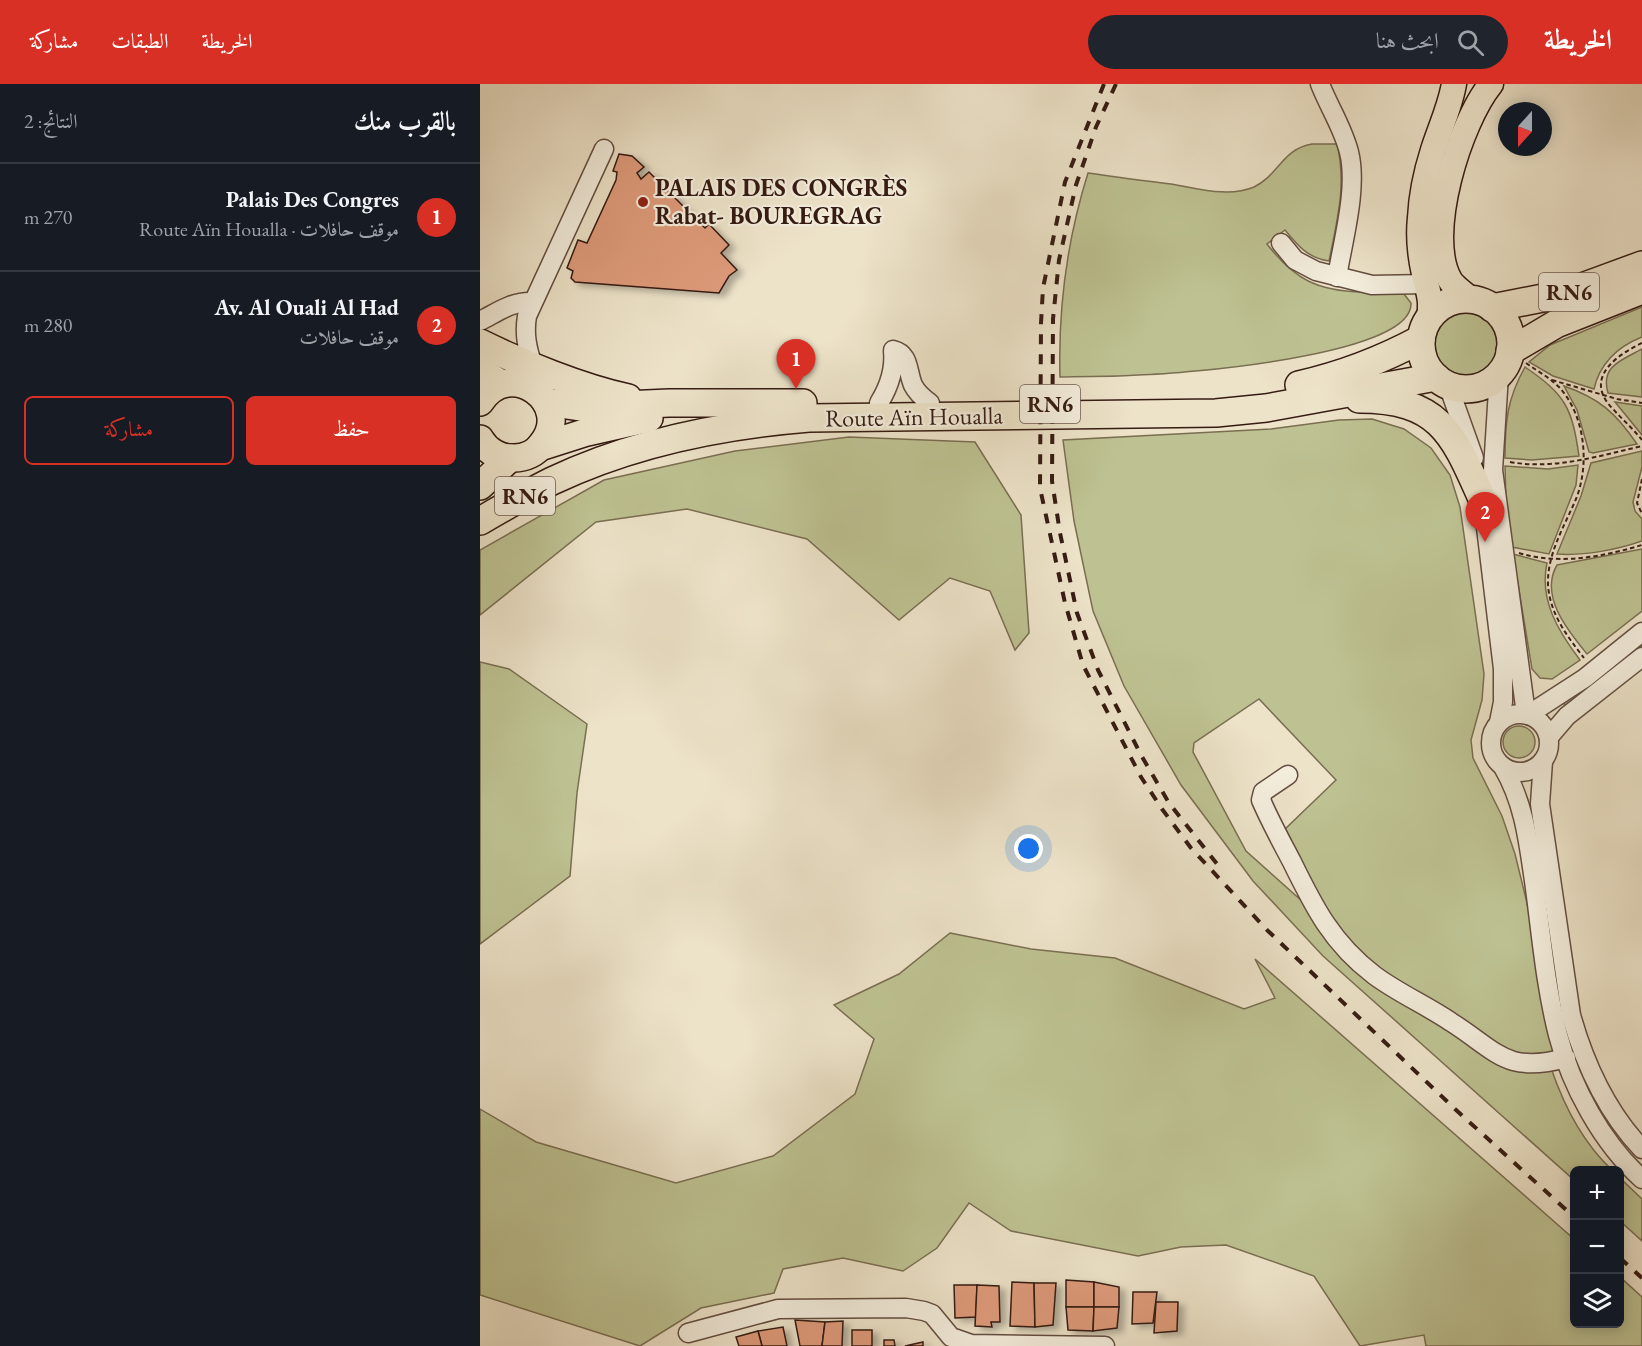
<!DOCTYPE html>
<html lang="ar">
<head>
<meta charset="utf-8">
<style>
  body { margin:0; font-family:"EB Garamond",Amiri,serif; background:#20242c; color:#f1f3f6; direction:rtl }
  .controls { position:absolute; right:18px; bottom:18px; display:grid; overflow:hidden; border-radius:9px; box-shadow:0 3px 15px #0003 }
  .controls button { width:54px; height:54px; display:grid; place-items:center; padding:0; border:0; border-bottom:2px solid #363941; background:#171b24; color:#f1f3f6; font:30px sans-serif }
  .compass { position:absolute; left:1018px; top:18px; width:54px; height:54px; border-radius:50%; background:#171b24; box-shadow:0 3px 15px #0003; rotate:201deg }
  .you { position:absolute; left:549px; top:765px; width:21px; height:21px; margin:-15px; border:4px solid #fff; border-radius:50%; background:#1a73e8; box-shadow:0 0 0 9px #1a73e833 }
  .badge { display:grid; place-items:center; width:39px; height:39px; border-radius:50%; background:#d93025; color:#fff; font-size:20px; font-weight:700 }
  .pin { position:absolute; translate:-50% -50px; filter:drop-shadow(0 2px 3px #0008) }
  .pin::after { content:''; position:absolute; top:32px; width:21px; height:18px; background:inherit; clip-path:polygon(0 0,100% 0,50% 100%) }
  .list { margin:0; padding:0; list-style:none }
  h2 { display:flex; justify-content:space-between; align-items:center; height:78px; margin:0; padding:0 24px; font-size:26px }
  h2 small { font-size:20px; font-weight:400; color:#9ea1a6 }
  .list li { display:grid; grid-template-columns:39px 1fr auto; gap:18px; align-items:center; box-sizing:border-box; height:108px; padding:0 24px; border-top:2px solid #363941 }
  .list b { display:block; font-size:22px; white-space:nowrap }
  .list p { margin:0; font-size:20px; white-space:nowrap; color:#9ea1a6 }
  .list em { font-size:20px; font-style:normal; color:#9ea1a6 }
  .actions { display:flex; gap:12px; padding:18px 24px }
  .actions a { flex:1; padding:14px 0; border:2px solid #d93025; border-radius:9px; text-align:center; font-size:21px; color:#d93025 }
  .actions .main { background:#d93025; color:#fff }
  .icon { flex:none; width:33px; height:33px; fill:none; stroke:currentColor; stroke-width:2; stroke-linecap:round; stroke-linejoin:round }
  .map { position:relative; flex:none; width:1162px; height:1262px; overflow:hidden; direction:ltr }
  header { display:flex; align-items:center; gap:36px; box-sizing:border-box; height:84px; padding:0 30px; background:#d93025; color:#fff }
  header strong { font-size:28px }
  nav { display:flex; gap:33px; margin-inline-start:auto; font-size:21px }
  .search { width:420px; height:54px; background:#20242c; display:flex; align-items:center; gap:15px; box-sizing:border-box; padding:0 21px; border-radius:33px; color:#9ea1a6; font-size:22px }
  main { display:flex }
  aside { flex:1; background:#171b24 }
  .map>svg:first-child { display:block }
  .green { fill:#bec292; stroke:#7a6e52; stroke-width:1.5 }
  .building { fill:#dd9a7a; stroke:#351b12; stroke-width:1.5; filter:url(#shadow) }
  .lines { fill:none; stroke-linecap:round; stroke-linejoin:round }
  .minor-casing { stroke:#634d40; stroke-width:21 }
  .major-casing { stroke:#351b12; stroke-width:27 }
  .highway-casing { stroke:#351b12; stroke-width:30 }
  .path { stroke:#351b12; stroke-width:2; stroke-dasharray:4.5 3; stroke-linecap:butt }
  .minor { stroke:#f3eddc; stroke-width:18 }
  .major { stroke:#ede3c9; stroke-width:24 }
  .highway { stroke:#ede3c9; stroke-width:27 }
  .rail { stroke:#351b12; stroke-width:4; stroke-dasharray:10 10; stroke-linecap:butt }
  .poi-dot { fill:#8f2418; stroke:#f3eddc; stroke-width:2 }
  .labels { text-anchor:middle; stroke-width:4.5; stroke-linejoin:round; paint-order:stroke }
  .shield { fill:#f3eddc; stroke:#6e5a4f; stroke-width:1.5 }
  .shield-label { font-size:22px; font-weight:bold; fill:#351b12 }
  .poi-label { font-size:24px; font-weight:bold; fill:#351b12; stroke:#f3eddc; text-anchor:start }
  .street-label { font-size:24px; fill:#351b12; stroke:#f3eddc }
</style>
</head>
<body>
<header>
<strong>الخريطة</strong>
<div class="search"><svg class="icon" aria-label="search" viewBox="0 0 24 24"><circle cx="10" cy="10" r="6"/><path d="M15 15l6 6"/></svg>ابحث هنا</div>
<nav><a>الخريطة</a><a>الطبقات</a><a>مشاركة</a></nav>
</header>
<main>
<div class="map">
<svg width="1162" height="1262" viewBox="0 0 1162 1262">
  <defs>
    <filter id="shadow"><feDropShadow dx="6" dy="3.5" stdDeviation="3" flood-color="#0004"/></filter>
  </defs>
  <rect width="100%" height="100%" fill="#ede3c9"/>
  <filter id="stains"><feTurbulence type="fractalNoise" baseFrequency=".00333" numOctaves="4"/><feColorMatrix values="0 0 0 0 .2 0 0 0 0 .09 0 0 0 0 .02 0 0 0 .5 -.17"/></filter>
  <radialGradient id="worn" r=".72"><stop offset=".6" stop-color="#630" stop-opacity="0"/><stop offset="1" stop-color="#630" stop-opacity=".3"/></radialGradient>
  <g class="green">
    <path d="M832 60H857C867 100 857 137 849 177 828 174 818 162 805 146L787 160C814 195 837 207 882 208 896 209 911 207 924 210L931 219C934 272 699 290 658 291 632 293 606 292 580 293 578 223 587 156 608 89 636 93 663 97 691 100 717 104 748 114 774 103 799 91 802 65 832 60Z"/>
    <path d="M1162 223V253C1137 263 1120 279 1114 305L1073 292 1049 278 1070 261Z"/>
    <circle cx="986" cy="260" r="31"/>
    <path d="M1162 265V313L1128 309C1120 282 1142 276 1162 265Z"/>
    <path d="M1045 283C1086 311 1092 324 1099 372L1052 376 1025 374C1025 338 1027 315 1045 283Z"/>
    <path d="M1084 302C1119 314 1136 329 1157 360L1113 369 1109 368 1097 326Z"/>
    <path d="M1135 318 1162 322V351Z"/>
    <path d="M892 335 924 345 951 364 970 391 980 423 1004 590 1002 616 991 656 993 674 1022 732 1035 770 1047 819 1076 972C1019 982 1016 963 974 934 949 917 920 906 896 887 852 851 829 796 802 748L856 696 779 615 714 659 713 668 766 767 823 818 825 816C845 853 869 882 904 905 923 918 944 927 964 940 1006 966 1016 988 1071 984 1084 1022 1103 1059 1132 1086H1094V1096L843 872 773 797 701 701 644 602 613 527 594 437 583 356 791 345 859 336Z"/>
    <path d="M369 353 495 358 541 431 549 549 535 566 510 507 470 494 419 536 327 455 207 425 116 438 0 531V466L124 396 255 367Z"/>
    <path d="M1162 367V383L1153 418 1155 427 1162 435V457C1136 466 1104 472 1077 470L1101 412 1111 379Z"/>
    <path d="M1098 381 1096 401 1069 470 1032 463 1026 418 1025 382 1068 385Z"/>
    <path d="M1162 465V527L1107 570C1088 547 1059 512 1077 481Z"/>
    <path d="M1033 470 1067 479C1059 516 1078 547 1100 576L1072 595 1060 594 1052 585Z"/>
    <path d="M1162 558V565L1086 623 1083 618Z"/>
    <path d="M0 578 29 585 107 640 97 709 90 792 0 860Z"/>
    <circle cx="1039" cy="658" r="16"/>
    <path d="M470 849 551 865 635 874 764 925 795 914 775 875 1094 1155V1240H1140V1193L1162 1213V1262H946L944 1251 880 1262 834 1192 746 1161 701 1163 658 1172 531 1147 489 1119 457 1164 423 1187 363 1174 303 1185 294 1209 221 1224 160 1262 0 1211V1025L56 1058 196 1099 293 1072 375 1010 394 955 354 921 419 890Z"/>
    <path d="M1140 1094 1162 1115V1157L1140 1137Z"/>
  </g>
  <g class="building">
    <path d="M139 70 152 72 164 83 157 89 161 95 169 88 225 144 229 140 249 161 241 169 257 186 249 192 239 209 95 198 91 194 93 187 87 184 98 156 107 159 136 96 137 88 133 87Z"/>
    <path d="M586 1196 614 1198V1223H586Z"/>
    <path d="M532 1198 554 1199 555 1243 530 1242Z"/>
    <path d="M614 1198 639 1203V1223H614Z"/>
    <path d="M554 1199H576L573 1241 555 1243Z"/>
    <path d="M474 1201H497L496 1233 475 1234Z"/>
    <path d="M497 1201 519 1202 520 1238H511L512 1243 495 1242Z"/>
    <path d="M653 1208H677L673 1239 652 1240Z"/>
    <path d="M676 1218H698L697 1247 674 1249Z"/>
    <path d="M586 1223H614L613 1247 588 1246Z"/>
    <path d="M614 1223H639L637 1244 613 1247Z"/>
    <path d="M315 1236 345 1238 342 1262H320Z"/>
    <path d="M363 1237 362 1262H342L345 1238Z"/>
    <path d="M303 1243 307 1262H282L278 1247Z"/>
    <rect x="372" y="1246" width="20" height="16"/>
    <path d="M278 1247 282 1262H259L256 1253Z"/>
    <path d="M404 1256H414L415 1262H404Z"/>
    <path d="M443 1258V1262H425Z"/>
  </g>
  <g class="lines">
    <defs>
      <g id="minor">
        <path d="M840 0C849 23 863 44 869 68 878 104 863 156 857 193"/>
        <path d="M801 159 815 176 836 187 892 201 947 200"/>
        <path d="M0 237C18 228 32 217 52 218"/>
        <path d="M53 282C47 264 44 250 47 232L124 65"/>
        <path d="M1019 290 1013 386 1046 630"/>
        <path d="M968 301 994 374"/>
        <path d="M399 319C409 303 415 285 413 266 430 270 427 287 433 301 437 309 443 314 450 319"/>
        <path d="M1002 410 1023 585V618L1019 638"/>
        <circle cx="1040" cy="659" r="29"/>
        <path d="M1048 631 1105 594 1162 548"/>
        <path d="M1069 653 1087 632 1162 573"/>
        <path d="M1063 677 1060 720 1091 931C1105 981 1126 1027 1162 1065"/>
        <path d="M1023 683C1044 719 1048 756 1054 797 1061 848 1065 900 1078 951 1091 1002 1122 1059 1162 1095"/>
        <path d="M808 691 783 708 781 716C790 737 801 757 812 778 834 823 852 859 894 891 918 909 946 921 971 938 1018 968 1026 990 1086 974"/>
        <path d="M208 1249 298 1225 426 1224 444 1227 452 1230 471 1253 491 1260 625 1262"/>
      </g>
      <g id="major">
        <path d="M990 215C984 209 974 203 970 196 944 151 980 38 1011 0"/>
        <path d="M949 235C952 214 948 209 944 190 940 172 938 152 940 134 941 112 946 88 953 66 960 44 970 23 974 0"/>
        <path d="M0 285 24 300"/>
      </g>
      <g id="highway">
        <circle cx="986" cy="260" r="45"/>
        <path d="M1012 224 1083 210 1162 181"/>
        <path d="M0 259C43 280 101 304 148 314"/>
        <path d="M1030 267 1076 240 1162 206"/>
        <path d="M819 301C863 291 902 276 941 255"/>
        <path d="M879 315C962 315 974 352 1004 419"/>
        <path d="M0 318C30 271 95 320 62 360 56 369 45 374 34 374 20 375 7 367 0 355"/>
        <path d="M66 318 100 323 189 319H323"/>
        <path d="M60 363 107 348 169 334"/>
        <path d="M0 402 30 374"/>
        <path d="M0 437C24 423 48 409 72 397 152 359 241 341 329 334L736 329 786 324 956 293"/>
      </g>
    </defs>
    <use href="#minor" class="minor-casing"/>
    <use href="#major" class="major-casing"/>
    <use href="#highway" class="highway-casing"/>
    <g class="path">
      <path d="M1162 259C1141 269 1107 290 1127 318 1137 331 1151 342 1162 356"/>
      <path d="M1046 279C1057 287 1069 293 1079 303 1105 331 1110 380 1096 415 1084 443 1067 470 1068 501 1070 530 1087 552 1104 574"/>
      <path d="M1072 296 1137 315 1162 319"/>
      <path d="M1030 378C1075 386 1118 372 1162 362"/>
      <path d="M1162 395 1157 419 1162 430"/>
      <path d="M1039 469C1079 481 1122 473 1162 461"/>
    </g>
    <use href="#minor" class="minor"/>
    <use href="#major" class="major"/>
    <use href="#highway" class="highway"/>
    <g class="rail">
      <path d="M624 0 585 98 563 204 561 239 560 404 585 519 603 581 661 693 682 725 711 764 787 846 975 1025 1094 1133"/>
      <path d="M636 0 616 43 596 101 579 176 573 235 572 397 580 449 597 529 618 586 661 671 689 719 741 785"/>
      <path d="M1140 1174 1162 1194"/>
    </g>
  </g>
  <circle class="poi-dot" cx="163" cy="118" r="6"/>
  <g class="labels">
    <g class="shield">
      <rect x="1059" y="189" width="60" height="38" rx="4.5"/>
      <rect x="540" y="301" width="60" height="38" rx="4.5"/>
      <rect x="15" y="393" width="60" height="38" rx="4.5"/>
    </g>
    <g class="shield-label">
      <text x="1089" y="216">RN6</text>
      <text x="570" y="328">RN6</text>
      <text x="45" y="420">RN6</text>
    </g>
    <g class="poi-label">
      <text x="175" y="112">PALAIS DES CONGRÈS<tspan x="175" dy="28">Rabat- BOUREGRAG</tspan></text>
    </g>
    <g class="street-label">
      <text transform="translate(434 333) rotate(-1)" y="8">Route Aïn Houalla</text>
    </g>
  </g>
  <rect width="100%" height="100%" filter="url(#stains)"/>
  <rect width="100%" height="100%" fill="url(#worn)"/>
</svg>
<div class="controls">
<button>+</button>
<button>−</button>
<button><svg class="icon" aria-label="layers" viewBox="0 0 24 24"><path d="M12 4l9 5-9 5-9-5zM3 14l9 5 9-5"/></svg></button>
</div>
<svg class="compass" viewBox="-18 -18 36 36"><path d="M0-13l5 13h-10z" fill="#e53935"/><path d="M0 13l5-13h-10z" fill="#9ea1a6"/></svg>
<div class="you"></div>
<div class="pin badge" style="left:316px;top:305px">1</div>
<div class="pin badge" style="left:1005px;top:458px">2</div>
</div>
<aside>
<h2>بالقرب منك<small>النتائج: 2</small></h2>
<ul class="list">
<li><span class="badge">1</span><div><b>Palais Des Congres</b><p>موقف حافلات · Route Aïn Houalla</p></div><em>270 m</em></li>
<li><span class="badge">2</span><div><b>Av. Al Ouali Al Had</b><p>موقف حافلات</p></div><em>280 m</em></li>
</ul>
<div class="actions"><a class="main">حفظ</a><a>مشاركة</a></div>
</aside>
</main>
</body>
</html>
